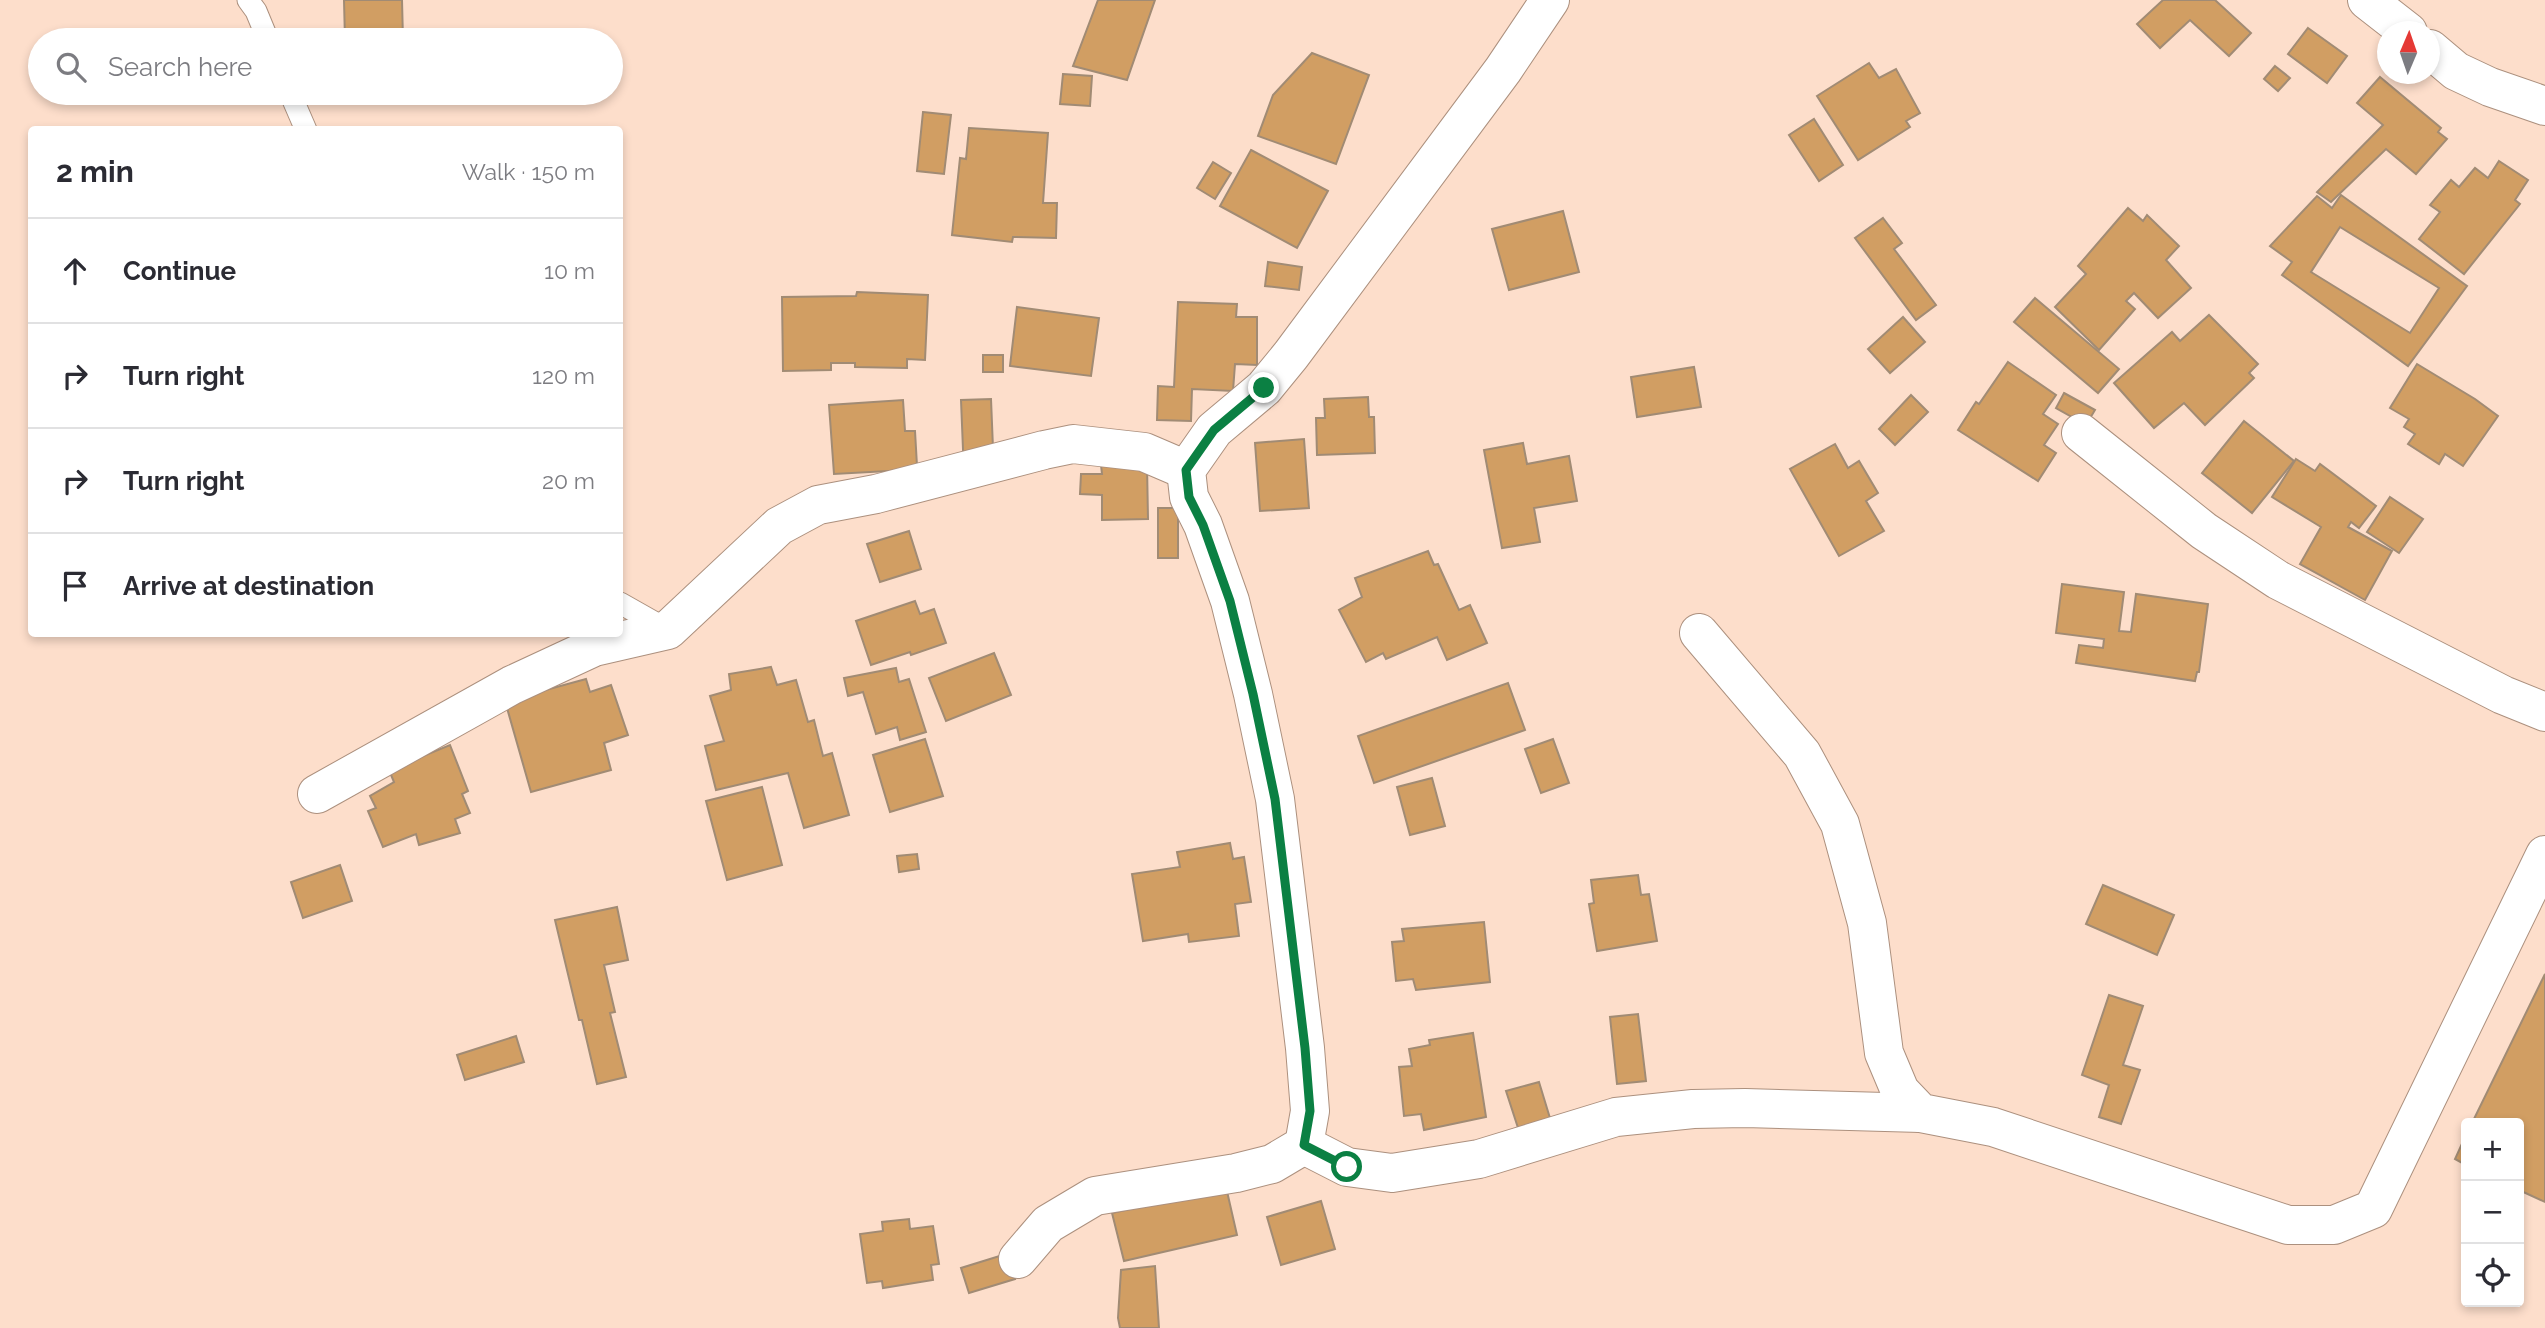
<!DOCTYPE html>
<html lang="en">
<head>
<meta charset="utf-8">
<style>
  body { margin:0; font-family:Raleway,sans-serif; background:#f7f7f7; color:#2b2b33 }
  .controls { position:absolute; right:21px; bottom:21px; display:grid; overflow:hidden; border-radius:7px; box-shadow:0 4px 10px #0003 }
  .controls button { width:63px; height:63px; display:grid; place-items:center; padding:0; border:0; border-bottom:2px solid #e1e1e2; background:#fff; color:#2b2b33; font:35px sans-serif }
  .compass { position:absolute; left:2377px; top:21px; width:63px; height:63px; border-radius:50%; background:#fff; box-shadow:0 4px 10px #0003; rotate:2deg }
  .stop { position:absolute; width:21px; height:21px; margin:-16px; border:5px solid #0b8043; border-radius:50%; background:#fff }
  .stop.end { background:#0b8043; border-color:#fff; box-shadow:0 2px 7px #0008 }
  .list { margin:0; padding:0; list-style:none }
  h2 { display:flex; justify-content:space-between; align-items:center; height:91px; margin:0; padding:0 28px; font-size:30px }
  h2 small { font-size:23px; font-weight:400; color:#7c7c81 }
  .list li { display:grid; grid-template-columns:46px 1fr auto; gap:21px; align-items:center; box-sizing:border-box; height:105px; padding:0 28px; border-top:2px solid #e1e1e2 }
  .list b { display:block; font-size:26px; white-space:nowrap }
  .list em { font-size:23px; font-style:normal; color:#7c7c81 }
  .icon { flex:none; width:38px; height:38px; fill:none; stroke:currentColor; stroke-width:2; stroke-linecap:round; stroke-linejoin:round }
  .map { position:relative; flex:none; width:2545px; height:1328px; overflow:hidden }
  .search { position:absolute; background:#fff; box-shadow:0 4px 10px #0003; left:28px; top:28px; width:595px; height:77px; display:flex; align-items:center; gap:18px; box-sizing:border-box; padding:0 24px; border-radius:38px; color:#7c7c81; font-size:26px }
  .panel { position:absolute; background:#fff; box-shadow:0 4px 10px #0003; left:28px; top:126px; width:595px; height:511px; border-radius:7px }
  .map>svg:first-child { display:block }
  .building { fill:#d19e63; stroke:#a18b74; stroke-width:2; fill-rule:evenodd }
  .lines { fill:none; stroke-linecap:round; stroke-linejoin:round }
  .lane-casing { stroke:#ac907e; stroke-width:23 }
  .street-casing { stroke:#ac907e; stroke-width:40 }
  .lane { stroke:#fff; stroke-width:21 }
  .street { stroke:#fff; stroke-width:38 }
  .route { stroke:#0b8043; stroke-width:9 }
</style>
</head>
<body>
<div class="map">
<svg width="2545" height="1328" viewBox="0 0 2545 1328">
  <rect width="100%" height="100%" fill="#fddecb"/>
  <g class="building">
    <path d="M344 0H402L403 40H345Z"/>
    <path d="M1098 0H1155L1127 80 1073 66Z"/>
    <path d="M2163 0H2215L2251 33 2229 56 2190 20 2160 48 2137 24Z"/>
    <path d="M2308 28 2347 56 2327 83 2288 54Z"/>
    <path d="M1312 53 1369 75 1336 164 1258 136 1273 95Z"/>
    <path d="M1869 63 1879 78 1896 69 1920 113 1906 121 1910 127 1858 160 1817 96Z"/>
    <path d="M2275 66 2290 78 2278 91 2264 79Z"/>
    <path d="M1063 74 1092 76 1090 106 1060 104Z"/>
    <path d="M2380 77 2441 128 2438 132 2447 139 2416 174 2386 149 2331 202 2317 192 2383 125 2357 103Z"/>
    <path d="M923 112 951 115 944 174 917 171Z"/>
    <path d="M1814 119 1843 165 1819 181 1789 135Z"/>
    <path d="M969 128 1048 133 1043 203H1057L1056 238 1013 237 1012 242 952 235 960 158 966 159Z"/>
    <path d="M1251 150 1328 191 1297 248 1220 206Z"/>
    <path d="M2499 161 2528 180 2515 200 2520 204 2464 274 2419 239 2440 212 2430 205 2451 180 2459 187 2475 168 2488 178Z"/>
    <path d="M1213 162 1231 173 1215 199 1197 188Z"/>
    <path d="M2341 195 2467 286 2408 366 2282 275 2292 262 2270 246 2317 196 2332 208ZM2340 227 2439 288 2410 333 2311 272Z"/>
    <path d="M2128 208 2143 221 2147 215 2179 246 2166 260 2191 288 2158 318 2134 293 2126 301 2135 309 2099 350 2055 307 2086 274 2078 266Z"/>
    <path d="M1563 211 1579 272 1509 290 1492 229Z"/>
    <path d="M1883 218 1902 243 1894 249 1936 305 1916 320 1855 238Z"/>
    <path d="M1268 262 1302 267 1299 290 1265 286Z"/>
    <path d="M857 292 928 295 925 360 907 359V368L855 367V363H831V370L783 371 782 297 856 296Z"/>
    <path d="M2035 298 2119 369 2098 393 2014 322Z"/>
    <path d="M1178 302 1237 304 1236 317H1257V365L1235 364 1233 391 1192 389 1191 421 1157 420 1158 386 1174 387Z"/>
    <path d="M1017 307 1099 318 1091 376 1010 366Z"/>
    <path d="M2209 315 2258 364 2249 373 2254 378 2205 425 2184 403 2154 428 2114 383 2172 332 2180 341Z"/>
    <path d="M1903 317 1925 342 1890 373 1868 349Z"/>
    <rect x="983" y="355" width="20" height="17"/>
    <path d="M2008 362 2056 395 2043 414 2058 424 2044 445 2056 453 2038 481 1958 430 1976 402 1979 404Z"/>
    <path d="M2417 364 2475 399 2498 416 2463 466 2445 454 2439 464 2408 444 2415 434 2404 427 2409 419 2390 408Z"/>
    <path d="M1694 367 1701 407 1637 417 1631 377Z"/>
    <path d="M2064 393 2095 410 2086 425 2056 408Z"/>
    <path d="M1911 395 1928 412 1895 445 1879 429Z"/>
    <path d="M1368 397 1369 417H1374L1375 453 1317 455 1316 418H1325L1324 399Z"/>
    <path d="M991 399 994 473 964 474 961 400Z"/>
    <path d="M903 400 905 431H915L917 466 907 470 834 474 829 405Z"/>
    <path d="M2244 421 2294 461 2252 513 2202 473Z"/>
    <path d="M1304 439 1309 508 1260 511 1255 443Z"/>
    <path d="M1523 443 1527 464 1569 456 1577 501 1534 508 1540 542 1502 548 1484 450Z"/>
    <path d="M1835 444 1848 468 1859 461 1878 493 1866 501 1884 531 1839 556 1790 469Z"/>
    <path d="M2296 459 2315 471 2320 464 2376 506 2359 528 2351 522 2348 527 2392 551 2365 600 2300 564 2321 527 2272 497Z"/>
    <path d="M1147 464 1148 519 1102 520V495L1080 494 1081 474H1102L1101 465Z"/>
    <path d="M2390 497 2423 519 2399 553 2367 532Z"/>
    <rect x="1158" y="508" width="20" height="50"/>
    <path d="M909 531 921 569 880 582 867 544Z"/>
    <path d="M1428 551 1434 565 1438 564 1459 610 1470 605 1487 643 1447 660 1437 637 1386 659 1383 653 1366 662 1339 610 1362 597 1355 578Z"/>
    <path d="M2062 584 2124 592 2119 631 2131 632 2136 594 2208 604 2199 672H2197L2195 681 2076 663 2079 645 2103 648 2104 639 2056 633Z"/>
    <path d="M915 601 920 614 934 609 946 643 911 655 910 652 871 665 856 621Z"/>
    <path d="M994 653 1011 695 946 721 929 678Z"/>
    <path d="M771 667 777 685 796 680 808 722 814 720 823 756 832 753 849 815 804 828 788 773 716 790 705 746 724 741 710 696 731 690 729 674Z"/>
    <path d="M896 668 899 682 909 679 926 732 900 740 897 727 876 734 863 692 848 696 844 678Z"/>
    <path d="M586 679 590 692 611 685 628 735 604 743 611 770 531 792 505 701Z"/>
    <path d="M1508 683 1525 730 1374 783 1358 736Z"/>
    <path d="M925 739 943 796 890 812 873 755Z"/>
    <path d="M1553 739 1569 783 1541 793 1525 749Z"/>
    <path d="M450 745 468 791 462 794 470 813 455 819 460 833 419 845 416 834 383 847 368 811 376 808 370 796 394 782 389 770Z"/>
    <path d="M1432 778 1445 826 1410 835 1397 787Z"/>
    <path d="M762 787 782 865 727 880 706 801Z"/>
    <path d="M1230 843 1233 859 1244 857 1251 902 1235 904 1239 936 1189 942 1188 934 1143 941 1132 874 1180 867 1177 852Z"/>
    <path d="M917 854 919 869 899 872 897 856Z"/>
    <path d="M340 865 352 901 303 918 291 882Z"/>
    <path d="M1638 875 1641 895 1649 894 1657 941 1597 951 1589 904 1594 903 1591 880Z"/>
    <path d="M2103 885 2174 915 2157 955 2086 924Z"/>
    <path d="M617 907 628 960 604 965 615 1012 610 1013 626 1077 597 1084 582 1020H579L555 920Z"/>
    <path d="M1484 922 1490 982 1416 990 1413 979 1396 981 1392 942 1404 941 1402 929Z"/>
    <path d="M2545 974V1202L2519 1190V1123H2472Z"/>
    <path d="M2109 995 2143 1006 2123 1065 2140 1070 2121 1124 2099 1117 2109 1085 2082 1075Z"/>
    <path d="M1638 1014 1646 1081 1617 1084 1610 1017Z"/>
    <path d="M1473 1033 1486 1117 1424 1130 1421 1114 1404 1116 1399 1067 1412 1066 1409 1049 1430 1045 1429 1040Z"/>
    <path d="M516 1036 524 1062 465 1080 457 1055Z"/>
    <path d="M1539 1082 1553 1128 1521 1137 1506 1091Z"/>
    <path d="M2466 1135V1165L2455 1159Z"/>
    <path d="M1226 1187 1237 1235 1124 1261 1112 1213Z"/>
    <path d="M1321 1201 1335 1249 1281 1265 1267 1217Z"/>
    <path d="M909 1219 910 1229 933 1226 939 1264 931 1265 933 1280 883 1288 882 1281 867 1283 860 1234 883 1231 882 1222Z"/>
    <path d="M1006 1254 1015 1279 969 1293 961 1268Z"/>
    <path d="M1155 1266 1159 1328H1120L1118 1318 1121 1270Z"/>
  </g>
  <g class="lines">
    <defs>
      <g id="lane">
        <path d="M248 0 256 11 268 40"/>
        <path d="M290 93 306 130"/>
        <path d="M620 603 666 629"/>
      </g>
      <g id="street">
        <path d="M2367 0 2408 32"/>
        <path d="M2430 49 2456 71 2490 87 2545 106"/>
        <path d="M2081 433 2204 531 2278 580 2503 695 2545 712"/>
        <path d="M1699 633 1802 754 1840 824 1867 923 1884 1053 1900 1091 1921 1113 1993 1127 2288 1225H2334L2373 1209 2545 855"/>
        <path d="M317 794 512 685 594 647 668 630 779 526 818 505 876 494 1044 450 1073 444 1144 452 1186 470"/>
        <path d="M1304 1145 1347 1167 1392 1173 1479 1159 1616 1117 1693 1109 1745 1108 1921 1113"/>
        <path d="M1018 1259 1048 1224 1095 1196 1236 1173 1272 1164 1304 1145 1310 1111 1305 1048 1275 799 1253 694 1230 601 1203 525 1189 497 1186 470 1214 430 1264 388 1291 355 1503 70 1550 0"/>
      </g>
    </defs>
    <use href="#lane" class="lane-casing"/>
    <use href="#street" class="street-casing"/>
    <use href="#lane" class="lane"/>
    <use href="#street" class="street"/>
  </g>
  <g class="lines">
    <path class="route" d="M1264 388 1214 430 1186 470 1189 497 1203 525 1230 601 1253 694 1275 799 1305 1048 1310 1111 1304 1145 1347 1167"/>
  </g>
</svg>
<div class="controls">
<button>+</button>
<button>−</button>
<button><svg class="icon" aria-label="locate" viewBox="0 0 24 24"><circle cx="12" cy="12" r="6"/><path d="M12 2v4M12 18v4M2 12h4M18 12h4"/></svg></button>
</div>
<svg class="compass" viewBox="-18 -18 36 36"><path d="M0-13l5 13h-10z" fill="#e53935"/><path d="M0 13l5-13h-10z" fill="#7c7c81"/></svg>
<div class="stop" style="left:1347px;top:1167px"></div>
<div class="stop end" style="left:1264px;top:388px"></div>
<div class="search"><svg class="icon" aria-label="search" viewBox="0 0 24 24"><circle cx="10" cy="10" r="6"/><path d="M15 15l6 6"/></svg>Search here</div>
<section class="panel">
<h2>2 min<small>Walk · 150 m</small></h2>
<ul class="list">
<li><svg class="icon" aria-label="ahead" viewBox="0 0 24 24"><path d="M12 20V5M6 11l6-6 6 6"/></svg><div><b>Continue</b></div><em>10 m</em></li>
<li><svg class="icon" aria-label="right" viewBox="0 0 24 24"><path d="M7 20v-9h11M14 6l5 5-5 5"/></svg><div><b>Turn right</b></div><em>120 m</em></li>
<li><svg class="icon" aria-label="right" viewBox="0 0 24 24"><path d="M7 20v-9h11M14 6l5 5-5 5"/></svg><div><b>Turn right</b></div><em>20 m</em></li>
<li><svg class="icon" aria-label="arrive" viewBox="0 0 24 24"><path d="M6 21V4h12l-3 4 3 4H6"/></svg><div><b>Arrive at destination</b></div></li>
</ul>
</section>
</div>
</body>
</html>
